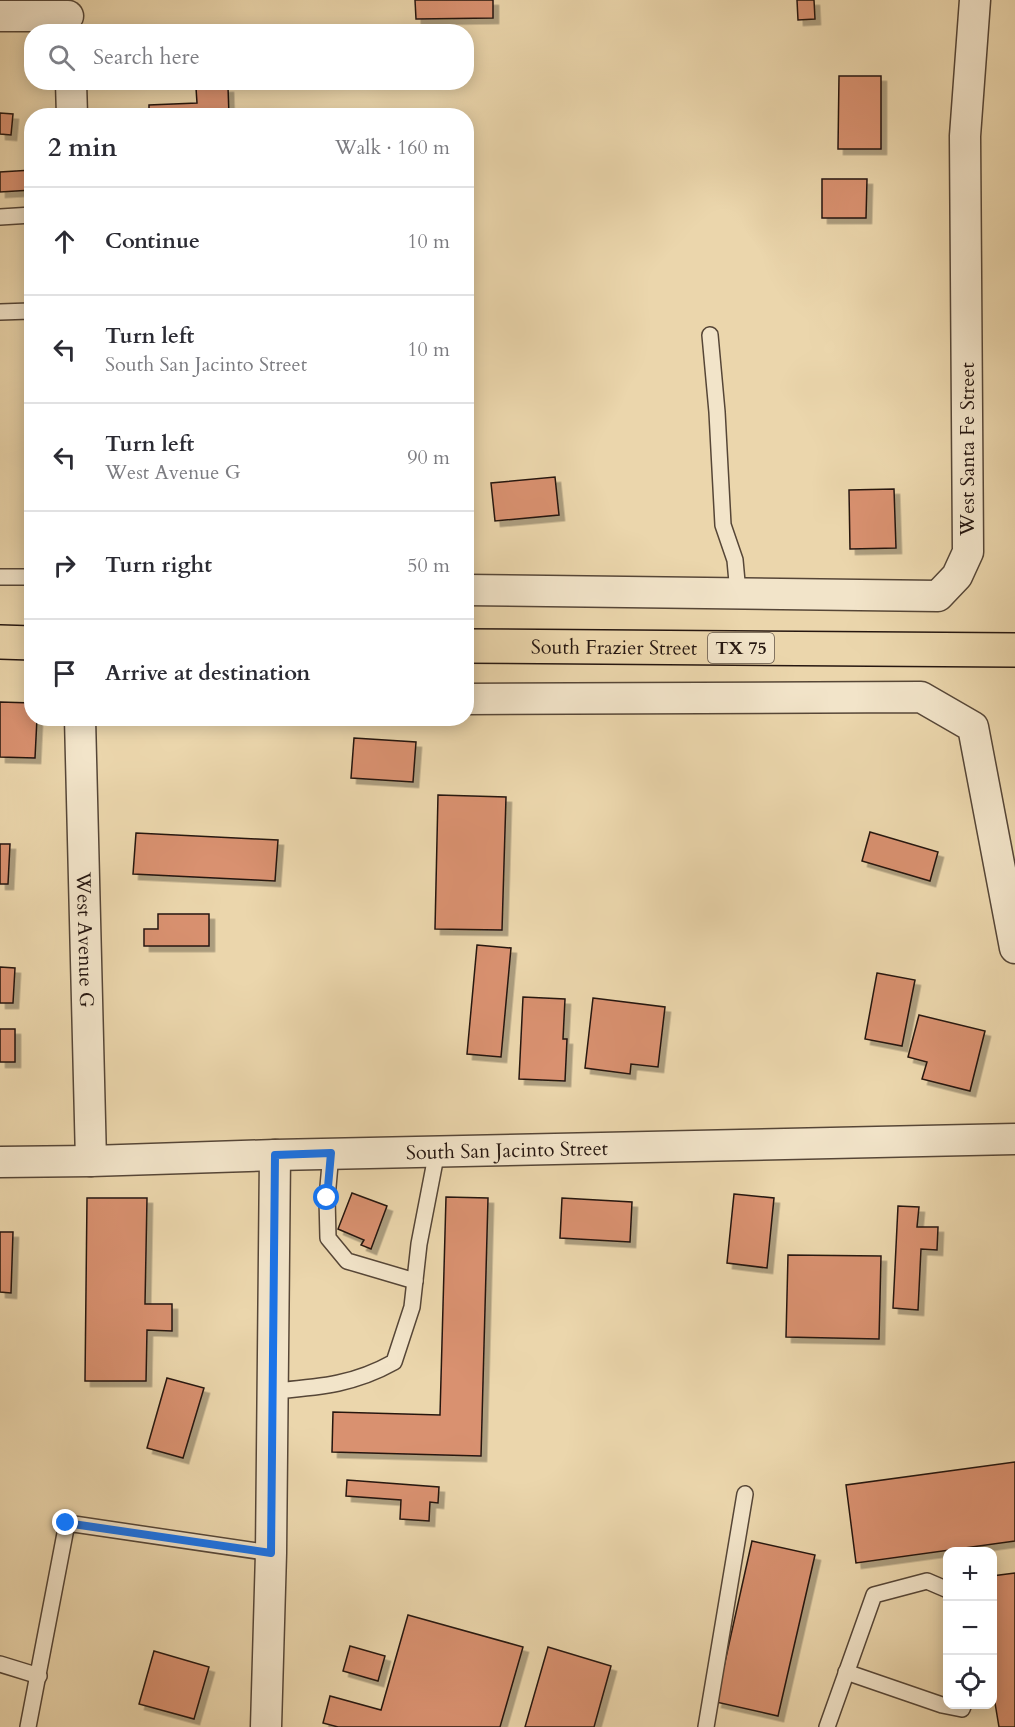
<!DOCTYPE html>
<html lang="en">
<head>
<meta charset="utf-8">
<style>
  body { margin:0; font-family:Cardo,serif; background:#f2f2f3; color:#2b2b33 }
  .controls { position:absolute; right:18px; bottom:18px; display:grid; overflow:hidden; border-radius:12px; box-shadow:0 3px 15px #0003 }
  .controls button { width:54px; height:54px; display:grid; place-items:center; padding:0; border:0; border-bottom:2px solid #e1e1e2; background:#fff; color:#2b2b33; font:30px sans-serif }
  .stop { position:absolute; width:18px; height:18px; margin:-14px; border:4px solid #1a73e8; border-radius:50%; background:#fff }
  .stop.end { background:#1a73e8; border-color:#fff; box-shadow:0 2px 6px #0008 }
  .list { margin:0; padding:0; list-style:none }
  h2 { display:flex; justify-content:space-between; align-items:center; height:78px; margin:0; padding:0 24px; font-size:26px }
  h2 small { font-size:20px; font-weight:400; color:#7c7c81 }
  .list li { display:grid; grid-template-columns:39px 1fr auto; gap:18px; align-items:center; box-sizing:border-box; height:108px; padding:0 24px; border-top:2px solid #e1e1e2 }
  .list b { display:block; font-size:22px; white-space:nowrap }
  .list p { margin:0; font-size:20px; white-space:nowrap; color:#7c7c81 }
  .list em { font-size:20px; font-style:normal; color:#7c7c81 }
  .icon { flex:none; width:33px; height:33px; fill:none; stroke:currentColor; stroke-width:2; stroke-linecap:round; stroke-linejoin:round }
  .map { position:relative; flex:none; width:1015px; height:1727px; overflow:hidden }
  .search { position:absolute; background:#fff; box-shadow:0 3px 15px #0003; left:24px; top:24px; width:450px; height:66px; display:flex; align-items:center; gap:15px; box-sizing:border-box; padding:0 21px; border-radius:24px; color:#7c7c81; font-size:22px }
  .panel { position:absolute; background:#fff; box-shadow:0 3px 15px #0003; left:24px; top:108px; width:450px; height:618px; border-radius:24px }
  .map>svg:first-child { display:block }
  .building { fill:#d99170; stroke:#251610; stroke-width:1.5; filter:url(#shadow) }
  .lines { fill:none; stroke-linecap:round; stroke-linejoin:round }
  .service-casing { stroke:#564637; stroke-width:18 }
  .minor-casing { stroke:#564637; stroke-width:33 }
  .primary-casing { stroke:#251610; stroke-width:36 }
  .service { stroke:#f2e4c9; stroke-width:15 }
  .minor { stroke:#f2e4c9; stroke-width:30 }
  .primary { stroke:#ebd6ac; stroke-width:33 }
  .route { stroke:#1a73e8; stroke-width:8 }
  .labels { text-anchor:middle; stroke-width:5; stroke-linejoin:round; paint-order:stroke }
  .shield { fill:#f2e4c9; stroke:#625448; stroke-width:1.5 }
  .shield-label { font-size:18px; font-weight:bold; fill:#251610 }
  .street-label { font-size:20px; fill:#251610; stroke:#f2e4c9 }
</style>
</head>
<body>
<div class="map">
<svg width="1015" height="1727" viewBox="0 0 1015 1727">
  <defs>
    <filter id="shadow"><feDropShadow dx="5.5" dy="5.5" stdDeviation="0" flood-color="#0004"/></filter>
  </defs>
  <rect width="100%" height="100%" fill="#ebd6ac"/>
  <filter id="stains"><feTurbulence type="fractalNoise" baseFrequency=".00333" numOctaves="4"/><feColorMatrix values="0 0 0 0 .2 0 0 0 0 .09 0 0 0 0 .02 0 0 0 .5 -.17"/></filter>
  <radialGradient id="worn" r=".72"><stop offset=".6" stop-color="#630" stop-opacity="0"/><stop offset="1" stop-color="#630" stop-opacity=".3"/></radialGradient>
  <g class="building">
    <path d="M415 0H493V18L416 19Z"/>
    <path d="M797 0H814L815 19 798 20Z"/>
    <path d="M839 76H881V149H838Z"/>
    <path d="M228 87 229 116H149V105L197 103 196 88Z"/>
    <path d="M0 113 13 114 11 135 0 134Z"/>
    <path d="M32 170V190L0 192V172Z"/>
    <path d="M822 179H867L866 218H822Z"/>
    <path d="M555 477 559 515 495 521 491 483Z"/>
    <path d="M894 489 896 548 850 549 849 490Z"/>
    <path d="M0 702 32 703V718H37L35 758 0 757Z"/>
    <path d="M354 738 416 742 413 782 351 778Z"/>
    <path d="M438 795 506 797 502 930 435 929Z"/>
    <path d="M870 832 938 852 930 881 862 861Z"/>
    <path d="M136 833 278 840 275 881 133 874Z"/>
    <path d="M0 844H10L8 884H0Z"/>
    <path d="M158 914H209V946H144V929H158Z"/>
    <path d="M477 945 511 948 501 1057 467 1054Z"/>
    <path d="M0 967 15 968 13 1003H0Z"/>
    <path d="M877 973 915 980 902 1046 865 1039Z"/>
    <path d="M523 997 565 999 563 1039H567L565 1081 519 1079Z"/>
    <path d="M593 998 665 1007 658 1067 631 1064 630 1074 585 1068Z"/>
    <path d="M919 1015 985 1031 970 1091 922 1079 927 1062 908 1057Z"/>
    <rect x="0" y="1029" width="15" height="33"/>
    <path d="M352 1193 387 1206 371 1249 361 1245 364 1240 338 1229Z"/>
    <path d="M734 1194 774 1198 767 1268 727 1263Z"/>
    <path d="M446 1197 488 1198 481 1456 332 1452 333 1412 440 1415Z"/>
    <path d="M87 1198H147L145 1304H172V1331L147 1330 146 1381H85Z"/>
    <path d="M562 1198 632 1202 630 1242 560 1238Z"/>
    <path d="M898 1206 919 1207 917 1227H938L937 1250 921 1249 918 1310 893 1308Z"/>
    <path d="M0 1232H13L11 1293 0 1292Z"/>
    <path d="M788 1255 881 1256 879 1339 786 1337Z"/>
    <path d="M167 1378 204 1388 183 1458 147 1448Z"/>
    <path d="M1015 1462V1541L856 1563 846 1485Z"/>
    <path d="M347 1480 439 1487 438 1503 430 1502 429 1521 400 1519 401 1500 346 1496Z"/>
    <path d="M752 1541 815 1555 778 1716 716 1702Z"/>
    <path d="M1015 1573V1727H999L992 1685V1576Z"/>
    <path d="M408 1615 523 1647 500 1727H338L323 1723 330 1696 381 1710Z"/>
    <path d="M350 1646 385 1656 378 1681 343 1671Z"/>
    <path d="M548 1647 611 1666 594 1727H525Z"/>
    <path d="M154 1651 209 1667 194 1719 139 1704Z"/>
  </g>
  <g class="lines">
    <defs>
      <g id="service">
        <path d="M0 217 32 215"/>
        <path d="M0 312 30 311 32 313"/>
        <path d="M710 335 717 412 723 525 735 560 738 593"/>
        <path d="M0 577H32"/>
        <path d="M331 1153 327 1198 328 1238 347 1261 415 1281"/>
        <path d="M273 1391C319 1387 353 1385 394 1362L412 1307 419 1244 437 1151"/>
        <path d="M0 1664 39 1676"/>
        <path d="M846 1672 942 1705 962 1709 964 1704"/>
        <path d="M28 1727 67 1523 271 1553"/>
        <path d="M706 1727 745 1494"/>
        <path d="M827 1727 874 1595 927 1581 948 1590"/>
      </g>
      <g id="minor">
        <path d="M0 16H68"/>
        <path d="M71 82 72 116"/>
        <path d="M466 590 938 596 957 576 968 552 965 136 975 0"/>
        <path d="M466 699 921 697 973 727 1015 948"/>
        <path id="s1" d="M80 718 91 1161"/>
        <path id="s2" d="M0 1162 91 1161 275 1155 1015 1139"/>
        <path d="M266 1727 271 1553 275 1155"/>
      </g>
      <g id="primary">
        <path d="M0 642 32 643"/>
        <path id="s3" d="M466 646 1015 650"/>
      </g>
    </defs>
    <use href="#service" class="service-casing"/>
    <use href="#minor" class="minor-casing"/>
    <use href="#primary" class="primary-casing"/>
    <use href="#service" class="service"/>
    <use href="#minor" class="minor"/>
    <use href="#primary" class="primary"/>
  </g>
  <g class="lines">
    <path class="route" d="M66 1523 271 1553 275 1155 331 1153 327 1198"/>
  </g>
  <g class="labels">
    <rect class="shield" x="708" y="633" width="66" height="30" rx="4.5"/>
    <g class="shield-label">
      <text x="741" y="654">TX 75</text>
    </g>
    <g class="street-label">
      <text transform="translate(967 449) rotate(-90)" y="7">West Santa Fe Street</text>
      <text dy="7" stroke="none"><textPath href="#s3" startOffset="148">South Frazier Street</textPath></text>
      <text dy="7" stroke="none"><textPath href="#s1" startOffset="222">West Avenue G</textPath></text>
      <text dy="7" stroke="none"><textPath href="#s2" startOffset="507">South San Jacinto Street</textPath></text>
    </g>
  </g>
  <rect width="100%" height="100%" filter="url(#stains)"/>
  <rect width="100%" height="100%" fill="url(#worn)"/>
</svg>
<div class="controls">
<button>+</button>
<button>−</button>
<button><svg class="icon" aria-label="locate" viewBox="0 0 24 24"><circle cx="12" cy="12" r="6"/><path d="M12 2v4M12 18v4M2 12h4M18 12h4"/></svg></button>
</div>
<div class="stop" style="left:327px;top:1198px"></div>
<div class="stop end" style="left:66px;top:1523px"></div>
<div class="search"><svg class="icon" aria-label="search" viewBox="0 0 24 24"><circle cx="10" cy="10" r="6"/><path d="M15 15l6 6"/></svg>Search here</div>
<section class="panel">
<h2>2 min<small>Walk · 160 m</small></h2>
<ul class="list">
<li><svg class="icon" aria-label="ahead" viewBox="0 0 24 24"><path d="M12 20V5M6 11l6-6 6 6"/></svg><div><b>Continue</b></div><em>10 m</em></li>
<li><svg class="icon" aria-label="left" viewBox="0 0 24 24"><path d="M17 20v-9H6M10 6l-5 5 5 5"/></svg><div><b>Turn left</b><p>South San Jacinto Street</p></div><em>10 m</em></li>
<li><svg class="icon" aria-label="left" viewBox="0 0 24 24"><path d="M17 20v-9H6M10 6l-5 5 5 5"/></svg><div><b>Turn left</b><p>West Avenue G</p></div><em>90 m</em></li>
<li><svg class="icon" aria-label="right" viewBox="0 0 24 24"><path d="M7 20v-9h11M14 6l5 5-5 5"/></svg><div><b>Turn right</b></div><em>50 m</em></li>
<li><svg class="icon" aria-label="arrive" viewBox="0 0 24 24"><path d="M6 21V4h12l-3 4 3 4H6"/></svg><div><b>Arrive at destination</b></div></li>
</ul>
</section>
</div>
</body>
</html>
